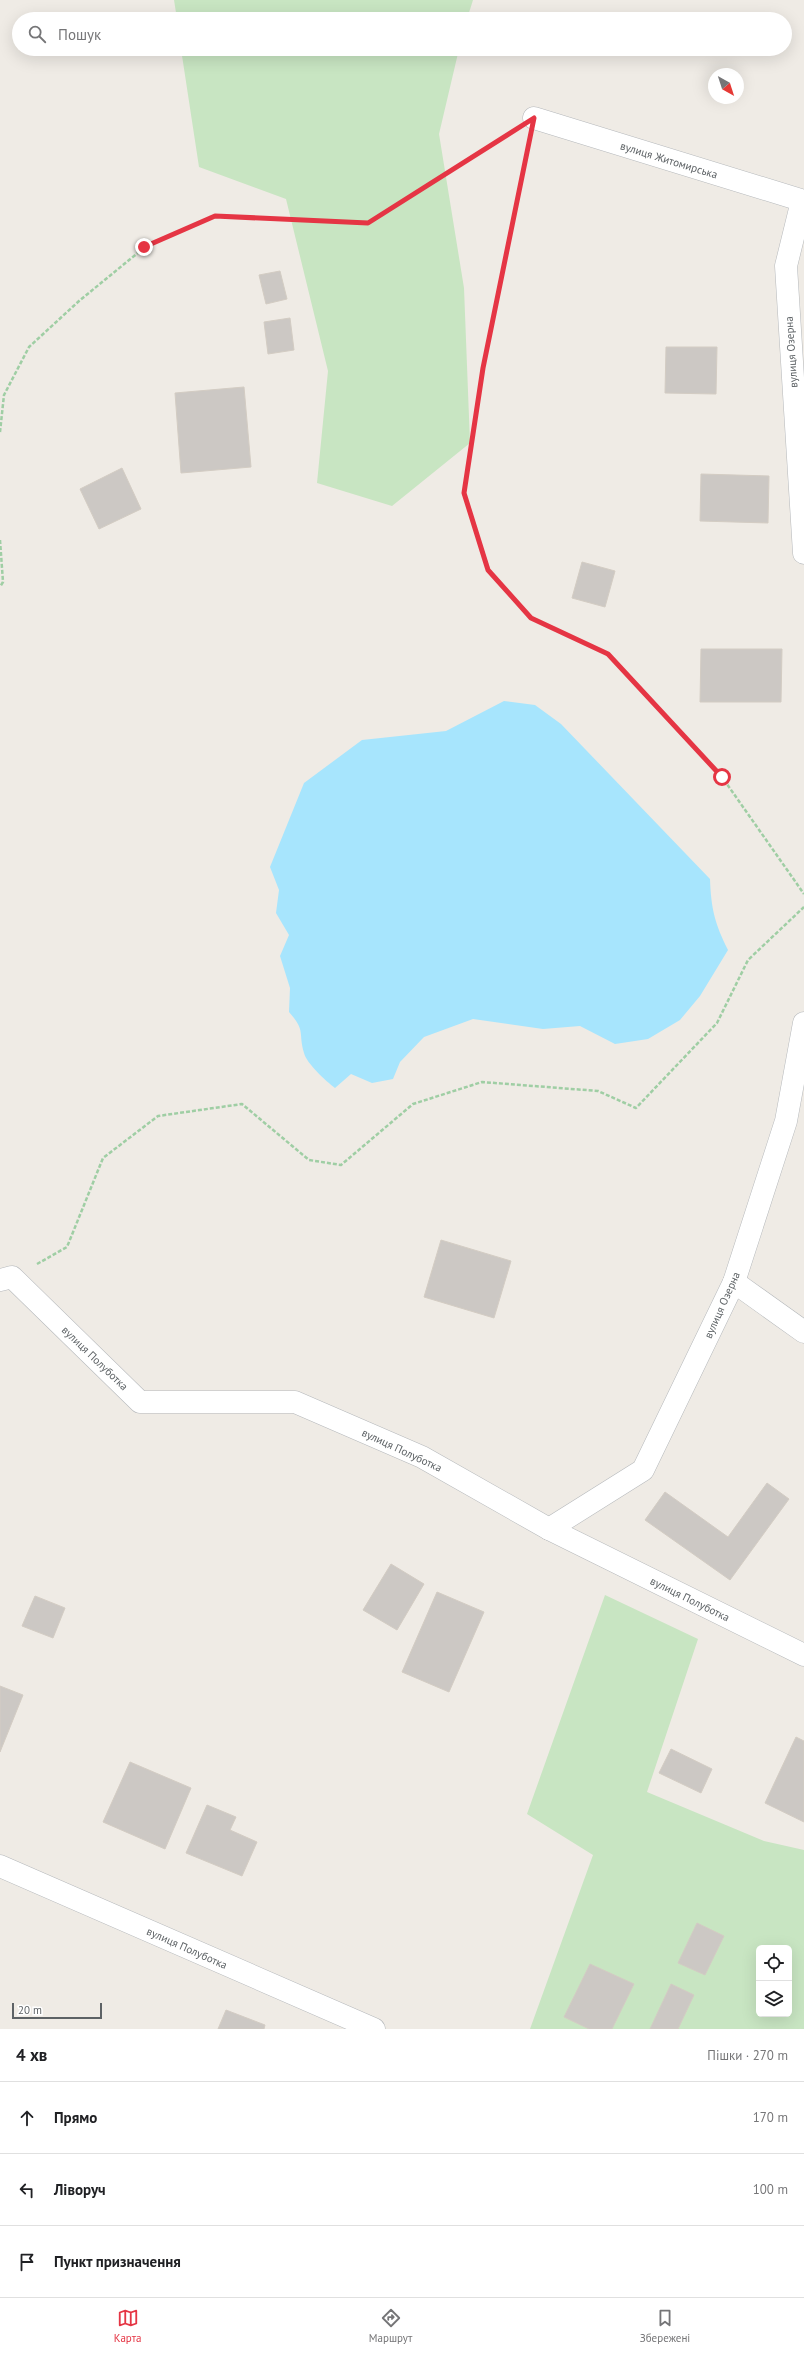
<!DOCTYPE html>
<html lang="uk">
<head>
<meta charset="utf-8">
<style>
  body { margin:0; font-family:"PT Sans",sans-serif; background:#f6f6f6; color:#202124 }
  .controls { position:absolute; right:12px; bottom:12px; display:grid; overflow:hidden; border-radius:6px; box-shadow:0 4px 16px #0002 }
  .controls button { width:36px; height:36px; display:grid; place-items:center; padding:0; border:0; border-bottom:1px solid #e0e0e0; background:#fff; color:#202124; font:20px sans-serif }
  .compass { position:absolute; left:708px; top:68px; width:36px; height:36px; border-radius:50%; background:#fff; box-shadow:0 4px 16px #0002; rotate:141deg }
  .scale { position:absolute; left:12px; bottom:10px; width:90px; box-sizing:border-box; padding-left:4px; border:2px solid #5d6265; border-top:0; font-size:11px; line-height:14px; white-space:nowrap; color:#5d6265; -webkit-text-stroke:3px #fff; paint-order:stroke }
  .stop { position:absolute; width:12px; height:12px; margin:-9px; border:3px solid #e53544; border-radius:50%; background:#fff }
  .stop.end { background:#e53544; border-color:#fff; box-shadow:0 1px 4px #0008 }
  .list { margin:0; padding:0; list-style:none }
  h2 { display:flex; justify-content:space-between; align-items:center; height:52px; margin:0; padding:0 16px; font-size:17px }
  h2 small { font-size:13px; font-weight:400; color:#757577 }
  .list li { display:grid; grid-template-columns:26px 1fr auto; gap:12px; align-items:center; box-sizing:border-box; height:72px; padding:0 16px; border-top:1px solid #e0e0e0 }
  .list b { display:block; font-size:15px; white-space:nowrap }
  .list em { font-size:13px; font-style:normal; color:#757577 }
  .icon { flex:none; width:22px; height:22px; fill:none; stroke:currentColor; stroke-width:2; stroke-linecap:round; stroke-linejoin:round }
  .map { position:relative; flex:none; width:804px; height:2029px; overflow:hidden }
  .search { position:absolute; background:#fff; box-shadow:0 4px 16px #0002; left:12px; right:12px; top:12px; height:44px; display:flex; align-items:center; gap:10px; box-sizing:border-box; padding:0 14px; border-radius:22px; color:#757577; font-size:15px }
  .sheet { height:268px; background:#fff }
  nav { display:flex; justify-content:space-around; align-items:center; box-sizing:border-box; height:56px; border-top:1px solid #e0e0e0; background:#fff; font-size:11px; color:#757577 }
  nav a { display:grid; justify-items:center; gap:2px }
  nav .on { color:#e53544 }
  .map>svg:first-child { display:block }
  .green { fill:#c8e5c2; fill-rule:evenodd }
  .water { fill:#a7e5fd }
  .building { fill:#ccc8c4; stroke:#d3ccc3 }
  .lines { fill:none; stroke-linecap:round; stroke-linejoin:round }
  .street-casing { stroke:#b5b8bb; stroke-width:23 }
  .path { stroke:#9fcea4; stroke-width:2.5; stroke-dasharray:4 2; stroke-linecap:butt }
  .street { stroke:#fff; stroke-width:22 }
  .route { stroke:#e53544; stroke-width:5 }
  .labels { text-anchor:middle; stroke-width:3; stroke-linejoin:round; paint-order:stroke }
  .street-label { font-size:11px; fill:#5d6265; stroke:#fff }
</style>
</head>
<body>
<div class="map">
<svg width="804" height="2029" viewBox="0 0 804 2029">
  <rect width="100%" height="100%" fill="#efebe5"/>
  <g class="green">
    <path d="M174 0H473L467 19H177Z"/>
    <path d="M181 49H459L439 134 464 288 470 443 392 506 317 483 328 371 286 199 199 167Z"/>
    <path d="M605 1595 698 1639 647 1792 764 1841 804 1850V2029H530L593 1855 527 1814ZM759 1948H789V2014H759Z"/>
  </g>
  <path class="water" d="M504 701 535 705 561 724 710 879C711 909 715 924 728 950L700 996 680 1020 648 1039 615 1044 580 1026 543 1029 473 1019 424 1037 400 1062 393 1079 372 1083 351 1074 335 1088C326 1081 307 1064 304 1053 298 1032 306 1031 289 1012L290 988 280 956 289 935 276 913 279 890 270 867 304 783 362 740 446 731Z"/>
  <g class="building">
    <path d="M280 271 287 299 266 304 259 275Z"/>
    <path d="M290 318 294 350 268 354 264 322Z"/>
    <path d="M666 347H717L716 394 665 393Z"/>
    <path d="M244 387 251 467 181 473 175 393Z"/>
    <path d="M122 468 141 509 99 529 80 489Z"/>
    <path d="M701 474 769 476 768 523 700 521Z"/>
    <path d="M582 562 615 571 605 607 572 598Z"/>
    <path d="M701 649H782L781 702H700Z"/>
    <path d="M441 1240 511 1261 494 1318 424 1297Z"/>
    <path d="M767 1483 789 1499 730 1580 645 1520 665 1492 728 1537Z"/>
    <path d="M391 1564 424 1584 397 1630 363 1610Z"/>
    <path d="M437 1592 484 1612 449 1692 402 1672Z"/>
    <path d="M35 1596 65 1608 53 1638 22 1626Z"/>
    <path d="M0 1686 23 1695 0 1752Z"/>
    <path d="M796 1737 804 1741V1822L765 1803Z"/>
    <path d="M671 1749 712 1769 701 1793 659 1773Z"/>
    <path d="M130 1762 191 1788 165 1849 103 1822Z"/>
    <path d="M207 1805 236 1817 230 1830 257 1842 242 1876 186 1853Z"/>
    <path d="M697 1923 724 1936 705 1975 678 1963Z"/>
    <path d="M590 1964 634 1984 612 2029H589L564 2017Z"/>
    <path d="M671 1984 694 1995 678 2029H650Z"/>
    <path d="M226 2010 265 2025 264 2029H218Z"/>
  </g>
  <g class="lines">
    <defs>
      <g id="street">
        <path d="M534 118 804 201"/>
        <path d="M802 201 786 266 804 553"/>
        <path d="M0 1280 12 1277 140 1402H295L422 1457 549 1529 804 1655"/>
        <path d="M734 1282 804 1332"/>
        <path d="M549 1529 643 1470 734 1282 786 1121 804 1023"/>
        <path d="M0 1866 374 2029"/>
      </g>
    </defs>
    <use href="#street" class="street-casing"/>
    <g class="path">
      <path d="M529 144 483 368 464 493 489 570 531 618 608 654 722 777 804 894"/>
      <path d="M0 432 4 395 29 347 79 301 145 247 215 216 368 223 512 132"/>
      <path d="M0 540 3 582 0 587"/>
      <path d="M37 1264 67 1247 103 1158 158 1116 242 1104 309 1160 341 1165 413 1104 482 1082 598 1091 636 1108 717 1023 748 960 804 907"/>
    </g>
    <use href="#street" class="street"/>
  </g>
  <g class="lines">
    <path class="route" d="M144 247 215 216 368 223 534 118 483 368 464 493 488 570 531 618 608 654 722 777"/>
  </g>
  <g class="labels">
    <g class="street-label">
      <text transform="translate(669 160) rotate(17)" y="4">вулиця Житомирська</text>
      <text transform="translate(791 352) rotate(-94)" y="4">вулиця Озерна</text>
      <text transform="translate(722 1305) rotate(-66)" y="4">вулиця Озерна</text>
      <text transform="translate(95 1358) rotate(44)" y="4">вулиця Полуботка</text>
      <text transform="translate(402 1450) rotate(25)" y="4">вулиця Полуботка</text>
      <text transform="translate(690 1599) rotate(26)" y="4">вулиця Полуботка</text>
      <text transform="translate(187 1948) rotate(24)" y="4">вулиця Полуботка</text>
    </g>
  </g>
</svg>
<div class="controls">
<button><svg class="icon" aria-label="locate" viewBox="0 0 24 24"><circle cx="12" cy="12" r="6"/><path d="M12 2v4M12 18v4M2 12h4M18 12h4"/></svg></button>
<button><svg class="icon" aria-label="layers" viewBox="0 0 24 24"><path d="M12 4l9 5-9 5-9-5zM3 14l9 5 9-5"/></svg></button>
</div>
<svg class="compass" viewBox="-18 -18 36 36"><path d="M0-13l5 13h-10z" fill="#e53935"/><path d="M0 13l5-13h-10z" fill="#757577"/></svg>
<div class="scale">20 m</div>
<div class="stop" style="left:722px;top:777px"></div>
<div class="stop end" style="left:144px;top:247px"></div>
<div class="search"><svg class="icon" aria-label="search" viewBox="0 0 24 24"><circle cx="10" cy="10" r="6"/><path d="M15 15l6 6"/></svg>Пошук</div>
</div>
<section class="sheet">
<h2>4 хв<small>Пішки · 270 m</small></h2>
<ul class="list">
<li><svg class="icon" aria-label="ahead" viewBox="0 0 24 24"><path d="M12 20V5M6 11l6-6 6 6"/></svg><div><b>Прямо</b></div><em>170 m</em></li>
<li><svg class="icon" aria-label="left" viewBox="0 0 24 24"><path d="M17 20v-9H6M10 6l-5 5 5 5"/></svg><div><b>Ліворуч</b></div><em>100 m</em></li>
<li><svg class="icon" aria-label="arrive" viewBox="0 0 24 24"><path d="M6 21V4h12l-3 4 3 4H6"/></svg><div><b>Пункт призначення</b></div></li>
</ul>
</section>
<nav>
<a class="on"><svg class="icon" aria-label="map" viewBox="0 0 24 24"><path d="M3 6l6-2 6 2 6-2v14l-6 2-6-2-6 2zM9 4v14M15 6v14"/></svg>Карта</a>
<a><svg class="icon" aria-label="directions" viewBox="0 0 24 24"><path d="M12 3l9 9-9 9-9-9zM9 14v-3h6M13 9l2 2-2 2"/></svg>Маршрут</a>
<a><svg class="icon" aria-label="saved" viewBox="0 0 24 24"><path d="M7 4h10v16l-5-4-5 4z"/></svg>Збережені</a>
</nav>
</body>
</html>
